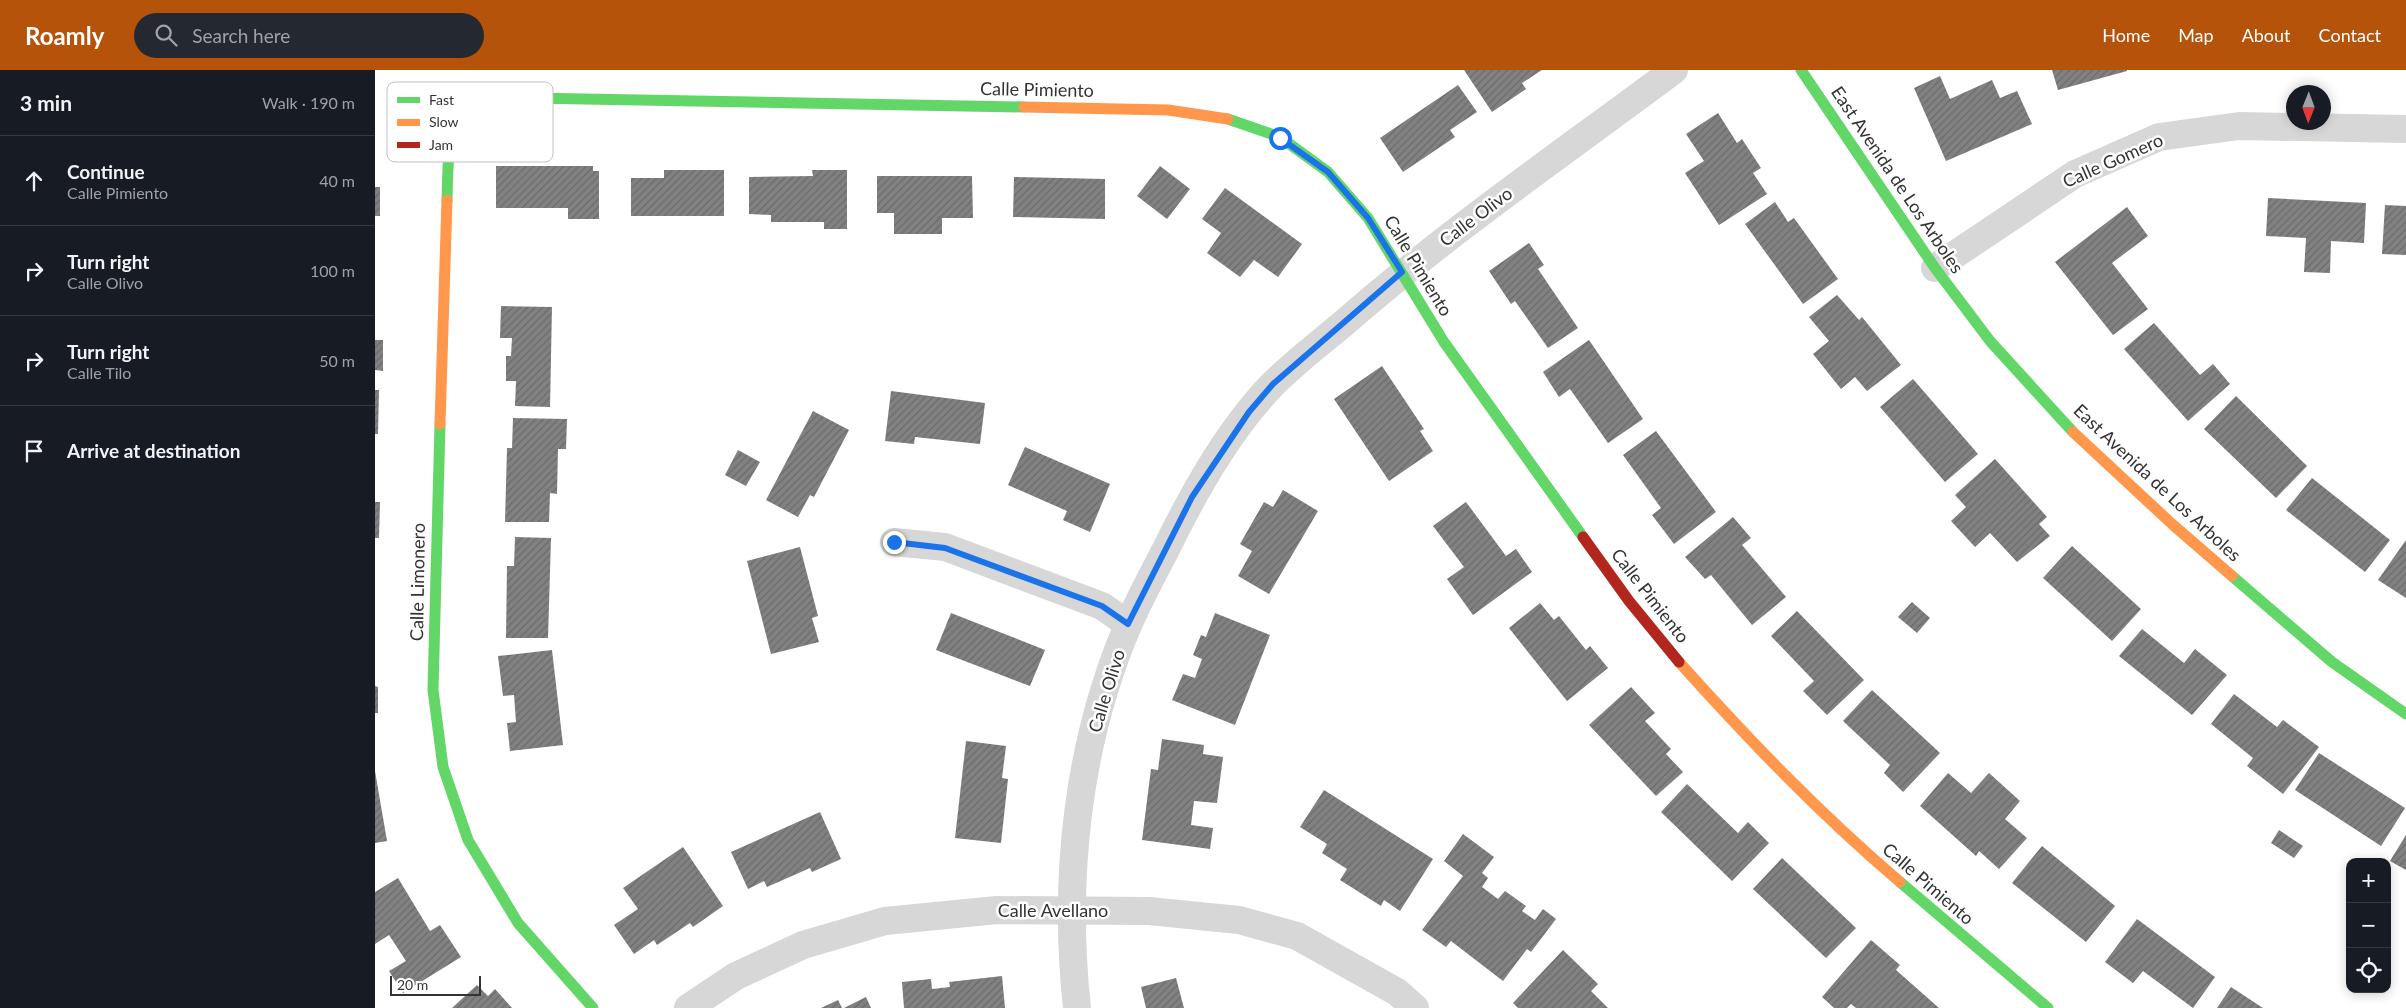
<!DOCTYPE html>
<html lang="en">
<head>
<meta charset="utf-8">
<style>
  body { margin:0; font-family:Lato,sans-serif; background:#242831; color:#f1f3f6 }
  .controls { position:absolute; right:15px; bottom:15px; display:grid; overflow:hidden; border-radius:10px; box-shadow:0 2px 12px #0003 }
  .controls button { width:45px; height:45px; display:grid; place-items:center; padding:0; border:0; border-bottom:1px solid #363941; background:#171b24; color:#f1f3f6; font:25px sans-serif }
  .compass { position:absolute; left:1911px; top:15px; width:45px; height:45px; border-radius:50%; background:#171b24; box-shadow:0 2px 12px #0003; rotate:181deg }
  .scale { position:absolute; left:15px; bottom:12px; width:91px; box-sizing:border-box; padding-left:5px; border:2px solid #333; border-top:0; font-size:14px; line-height:18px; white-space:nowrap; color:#333; -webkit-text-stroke:4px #fff; paint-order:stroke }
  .stop { position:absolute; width:15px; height:15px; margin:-11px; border:4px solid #1a73e8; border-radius:50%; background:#fff }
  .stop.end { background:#1a73e8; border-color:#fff; box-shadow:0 1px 5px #0008 }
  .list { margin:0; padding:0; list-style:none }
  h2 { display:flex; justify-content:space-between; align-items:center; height:65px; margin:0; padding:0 20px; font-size:21px }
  h2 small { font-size:16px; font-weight:400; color:#9ea1a6 }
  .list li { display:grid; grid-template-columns:32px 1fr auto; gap:15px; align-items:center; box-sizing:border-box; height:90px; padding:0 20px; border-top:1px solid #363941 }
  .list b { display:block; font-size:19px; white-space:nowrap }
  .list p { margin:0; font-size:16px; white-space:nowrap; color:#9ea1a6 }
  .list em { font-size:16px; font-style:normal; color:#9ea1a6 }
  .icon { flex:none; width:28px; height:28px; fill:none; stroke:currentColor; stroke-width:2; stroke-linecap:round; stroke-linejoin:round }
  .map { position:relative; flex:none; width:2031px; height:938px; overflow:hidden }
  header { display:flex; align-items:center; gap:30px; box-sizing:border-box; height:70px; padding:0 25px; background:#b45309; color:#fff }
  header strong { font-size:24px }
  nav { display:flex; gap:28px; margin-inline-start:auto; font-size:18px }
  .search { width:350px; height:45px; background:#242831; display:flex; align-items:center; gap:12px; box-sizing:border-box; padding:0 18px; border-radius:28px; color:#9ea1a6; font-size:19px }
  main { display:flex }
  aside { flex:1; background:#171b24 }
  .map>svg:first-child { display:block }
  .building { fill:url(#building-hatch) }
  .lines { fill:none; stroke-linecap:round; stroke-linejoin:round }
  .street { stroke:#d7d7d7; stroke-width:28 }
  .fast { stroke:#63d668; stroke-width:11 }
  .slow { stroke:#ff974d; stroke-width:11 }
  .jam { stroke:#b3261e; stroke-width:11 }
  .route { stroke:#1a73e8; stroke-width:6 }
  .labels { text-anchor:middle; stroke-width:5; stroke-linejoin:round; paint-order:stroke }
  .street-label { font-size:18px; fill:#333; stroke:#fff }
  .key { fill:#fff; stroke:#c2c2c2; stroke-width:1 }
  .key-label { font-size:14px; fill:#333 }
</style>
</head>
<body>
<header>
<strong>Roamly</strong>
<div class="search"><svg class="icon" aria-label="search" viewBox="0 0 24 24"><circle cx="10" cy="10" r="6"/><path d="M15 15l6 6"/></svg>Search here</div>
<nav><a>Home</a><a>Map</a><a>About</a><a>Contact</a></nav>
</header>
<main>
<aside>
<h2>3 min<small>Walk · 190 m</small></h2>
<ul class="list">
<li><svg class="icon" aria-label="ahead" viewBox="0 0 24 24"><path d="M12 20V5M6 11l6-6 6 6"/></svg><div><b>Continue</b><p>Calle Pimiento</p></div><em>40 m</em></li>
<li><svg class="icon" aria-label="right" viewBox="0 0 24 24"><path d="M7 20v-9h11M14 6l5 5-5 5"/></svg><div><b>Turn right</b><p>Calle Olivo</p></div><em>100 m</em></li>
<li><svg class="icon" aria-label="right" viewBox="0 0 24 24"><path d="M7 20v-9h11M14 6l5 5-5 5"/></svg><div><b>Turn right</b><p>Calle Tilo</p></div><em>50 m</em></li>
<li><svg class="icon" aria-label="arrive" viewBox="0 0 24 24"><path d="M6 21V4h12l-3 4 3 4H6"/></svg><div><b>Arrive at destination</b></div></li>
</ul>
</aside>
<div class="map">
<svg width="2031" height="938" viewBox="0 0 2031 938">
  <defs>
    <pattern id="building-hatch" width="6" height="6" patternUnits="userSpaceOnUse" patternTransform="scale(1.25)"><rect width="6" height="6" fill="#818181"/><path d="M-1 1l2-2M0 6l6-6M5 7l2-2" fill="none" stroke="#6a6a6a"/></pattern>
  </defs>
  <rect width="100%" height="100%" fill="#fff"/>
  <g class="building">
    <path d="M1089 0H1167L1147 13 1151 19 1117 42Z"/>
    <path d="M1677 0H1752V1L1683 20Z"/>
    <path d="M1565 6 1575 29 1617 10 1625 28 1642 21 1657 54 1571 91 1539 18Z"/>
    <path d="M1083 15 1102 42 1075 60 1080 67 1028 102 1005 68Z"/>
    <path d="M1343 43 1362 73 1367 69 1386 98 1378 103 1392 124 1344 155 1310 103 1329 91 1311 64Z"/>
    <path d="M121 96H218V101H224V149H193V138H121Z"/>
    <path d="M785 96 815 119 792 149 762 126Z"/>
    <path d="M289 100H349V146H256V108H289Z"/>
    <path d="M437 100H472V159H449V152H396V145L374 144V107L438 106Z"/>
    <path d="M502 106H597L598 148H567V164H519V143H502Z"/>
    <path d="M639 107 730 109V149L638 147Z"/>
    <rect x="0" y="117" width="5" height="29"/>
    <path d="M850 118 927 174 903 207 879 190 865 207 832 183 846 163 827 149Z"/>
    <path d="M1893 128 1991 133 1989 173 1956 171 1955 203 1929 202 1931 168 1891 166Z"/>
    <path d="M1400 132 1413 152 1419 148 1463 209 1428 234 1370 154Z"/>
    <path d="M2010 135 2031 136V185L2007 184Z"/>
    <path d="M1752 137 1773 166 1737 193 1773 239 1738 265 1680 192Z"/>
    <path d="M1154 173 1169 195 1163 199 1203 258 1173 278 1140 231 1136 234 1114 201Z"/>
    <path d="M1462 225 1484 250 1487 247 1526 295 1492 321 1480 307 1466 319 1438 284 1454 271 1434 247Z"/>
    <path d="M126 236 177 237 175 337 140 336 141 311H131V286H136L137 268H125Z"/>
    <path d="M1779 253 1825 305 1838 294 1855 314 1813 351 1749 279Z"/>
    <path d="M0 270H8V301L0 300Z"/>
    <path d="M1214 270 1268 349 1233 373 1195 319 1184 327 1168 302Z"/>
    <path d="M1007 296 1049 359 1045 361 1058 381 1014 411 959 329Z"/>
    <path d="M1538 309 1603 384 1570 412 1505 337Z"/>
    <path d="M0 320H4L3 364H0Z"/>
    <path d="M516 321 610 333 605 374 540 367 539 374 510 371Z"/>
    <path d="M1861 326 1932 396 1901 428 1829 359Z"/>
    <path d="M438 341 474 360 439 427 435 425 423 447 391 430Z"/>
    <path d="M138 348 192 349 191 379H183L182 424 175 423 174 452H130L132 378H137Z"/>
    <path d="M1281 361 1341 442 1299 474 1277 445 1286 438 1248 385Z"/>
    <path d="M650 377 735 414 715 462 688 450 692 441 633 415Z"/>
    <path d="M363 380 385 392 371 416 350 405Z"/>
    <path d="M1620 389 1672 447 1664 454 1675 466 1642 492 1615 463 1600 477 1576 451 1591 437 1580 425Z"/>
    <path d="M1937 408 2015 470 1990 502 1911 440Z"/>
    <path d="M908 420 943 441 894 524 863 506 877 481 865 474 889 432 898 437Z"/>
    <path d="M0 432H5L4 468H0Z"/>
    <path d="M1091 432 1131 486 1141 479 1157 502 1098 545 1072 509 1089 497 1058 456Z"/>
    <path d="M1358 447 1376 468 1367 475 1411 527 1377 555 1336 505 1330 509 1310 487Z"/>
    <path d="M140 467 176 468 173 568H131L132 496H139Z"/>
    <path d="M2031 470V528L2003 510Z"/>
    <path d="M1697 476 1766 539 1737 571 1668 508Z"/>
    <path d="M425 477 443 546 437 548 444 572 396 584 372 491Z"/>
    <path d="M1537 532 1555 548 1542 563 1523 547Z"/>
    <path d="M1165 533 1179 550 1184 546 1211 580 1215 576 1233 598 1192 631 1134 558Z"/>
    <path d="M1422 541 1489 610 1452 645 1428 621 1439 611 1396 566Z"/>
    <path d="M576 543 670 580 655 616 561 580Z"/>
    <path d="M840 543 895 565 860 655 797 630 808 604 820 608 827 589 818 585 826 565 831 567Z"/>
    <path d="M1767 559 1809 593 1820 579 1852 605 1817 645 1744 586Z"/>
    <path d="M177 580 188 675 135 681 132 653 141 652 139 625 128 626 123 586Z"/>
    <path d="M0 616 3 617V643H0Z"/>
    <path d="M1256 617 1280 643 1270 651 1296 679 1291 684 1308 702 1281 726 1214 655Z"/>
    <path d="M1497 620 1565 683 1528 722 1509 703 1515 695 1468 651Z"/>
    <path d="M1859 624 1902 657 1908 650 1944 677 1908 724 1872 696 1878 688 1836 654Z"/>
    <path d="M787 669 829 675 828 684 848 687 842 733 819 731 816 755 838 758 835 779 767 770 776 699 783 700Z"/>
    <path d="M591 671 631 676 627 708 633 709 626 773 580 768Z"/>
    <path d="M1944 683 2030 738 2006 776 1920 720Z"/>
    <path d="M0 701 12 771 0 773Z"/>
    <path d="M1573 703 1596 723 1614 703 1645 731 1630 749 1652 768 1624 799 1604 781 1601 786 1545 736Z"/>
    <path d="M1312 714 1363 763 1373 752 1394 773 1357 811 1286 742Z"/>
    <path d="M949 720 1058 789 1025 841 1009 830 1006 836 965 810 972 799 947 783 952 774 925 757Z"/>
    <path d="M445 742 466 789 437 802 435 798 392 817 389 811 373 819 356 782Z"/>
    <path d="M1904 760 1928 776 1919 788 1896 773Z"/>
    <path d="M1088 764 1119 787 1107 803 1113 808 1107 817 1123 829 1130 821 1151 836 1147 841 1160 850 1168 839 1181 849 1156 882 1152 879 1128 911 1076 871 1071 877 1047 860 1088 806 1069 791Z"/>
    <path d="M2031 765V800L2015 791Z"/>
    <path d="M1667 776 1740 836 1711 872 1637 813Z"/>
    <path d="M308 777 348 836 318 857 315 853 282 875 279 870 259 884 239 855 263 839 248 818Z"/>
    <path d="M1407 788 1481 858 1451 888 1378 819Z"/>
    <path d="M23 808 55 861 65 855 86 887 28 923 14 901 31 891 14 865 0 874V822Z"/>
    <path d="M1762 849 1840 907 1818 938 1768 901 1758 913 1730 892Z"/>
    <path d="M1496 870 1525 895 1521 900 1564 938H1481L1476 934 1472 938H1459L1447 927Z"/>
    <path d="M1188 880 1223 914 1216 921 1233 938H1143L1138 933Z"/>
    <path d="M627 906 630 938H529L527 912 556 909 557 919 575 917 574 912Z"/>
    <path d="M801 908 809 938H771L766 917Z"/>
    <path d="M102 915 113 926 120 919 137 938H77Z"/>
    <path d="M1856 917 1888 938H1842Z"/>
    <path d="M491 927 496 938H469Z"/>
    <path d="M463 930 467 938H446Z"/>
  </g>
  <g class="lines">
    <g class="street">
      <path d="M1560 198 1700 104 1784 67 1864 56 2031 59"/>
      <path d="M519 472 570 477 727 536 753 554"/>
      <path d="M313 938 361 906 428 875 510 851 622 840 774 841 864 850 922 866 1022 922 1040 938"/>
      <path d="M702 938C688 809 702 673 754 553 765 528 778 504 791 479 819 422 853 361 897 315 919 293 945 273 969 253 1073 162 1188 83 1299 0"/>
    </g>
    <g class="fast">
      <path d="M1426 0 1560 198 1615 271 1698 362"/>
      <path d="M853 49 905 67 953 102 993 148 1069 272 1208 467"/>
      <path d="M72 130C74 55 71 34 154 28L649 37"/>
      <path d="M65 354 58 620 68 697 93 770 143 853 218 938"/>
      <path d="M1857 506 1957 592 2031 644"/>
      <path d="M1525 812 1673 938"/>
    </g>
    <g class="slow">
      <path d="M649 37 793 40 853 49"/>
      <path d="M65 354 72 130"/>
      <path d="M1698 362 1797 454 1857 506"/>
      <path d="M1304 592C1375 671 1444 743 1525 812"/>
    </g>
    <path class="jam" d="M1208 467 1254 531 1304 592"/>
  </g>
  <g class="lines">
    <path class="route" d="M519 472 570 478 727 536 753 554 817 427 874 342 898 314 1027 202 993 148 953 102 905 68"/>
  </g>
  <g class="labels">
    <g class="street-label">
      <text transform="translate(662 20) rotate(1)" y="6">Calle Pimiento</text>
      <text transform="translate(1738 91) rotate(-24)" y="6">Calle Gomero</text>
      <text transform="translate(1522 110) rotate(56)" y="6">East Avenida de Los Arboles</text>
      <text transform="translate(1101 147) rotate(-37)" y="6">Calle Olivo</text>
      <text transform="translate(1043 196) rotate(59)" y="6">Calle Pimiento</text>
      <text transform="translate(1782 413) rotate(43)" y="6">East Avenida de Los Arboles</text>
      <text transform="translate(43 512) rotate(-89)" y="6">Calle Limonero</text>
      <text transform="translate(1275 526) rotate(52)" y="6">Calle Pimiento</text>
      <text transform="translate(732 621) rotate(-73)" y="6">Calle Olivo</text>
      <text transform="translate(1553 814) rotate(41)" y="6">Calle Pimiento</text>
      <text x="678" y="847">Calle Avellano</text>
    </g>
  </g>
  <rect x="12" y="12" width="166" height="80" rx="8" class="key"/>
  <rect x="22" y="27" width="23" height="6" fill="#63d668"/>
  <rect x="22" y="49" width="23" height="7" fill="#ff974d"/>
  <rect x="22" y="72" width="23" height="6" fill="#b3261e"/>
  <g class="key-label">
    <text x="54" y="35">Fast</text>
    <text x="54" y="57">Slow</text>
    <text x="54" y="80">Jam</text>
  </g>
</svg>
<div class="controls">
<button>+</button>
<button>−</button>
<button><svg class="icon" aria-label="locate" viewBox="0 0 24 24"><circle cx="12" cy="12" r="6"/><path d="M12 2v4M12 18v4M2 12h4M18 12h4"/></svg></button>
</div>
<svg class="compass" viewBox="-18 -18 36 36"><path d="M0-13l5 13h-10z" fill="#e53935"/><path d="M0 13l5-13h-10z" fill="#9ea1a6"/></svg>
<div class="scale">20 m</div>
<div class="stop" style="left:905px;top:68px"></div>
<div class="stop end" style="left:519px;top:472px"></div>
</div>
</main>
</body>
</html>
